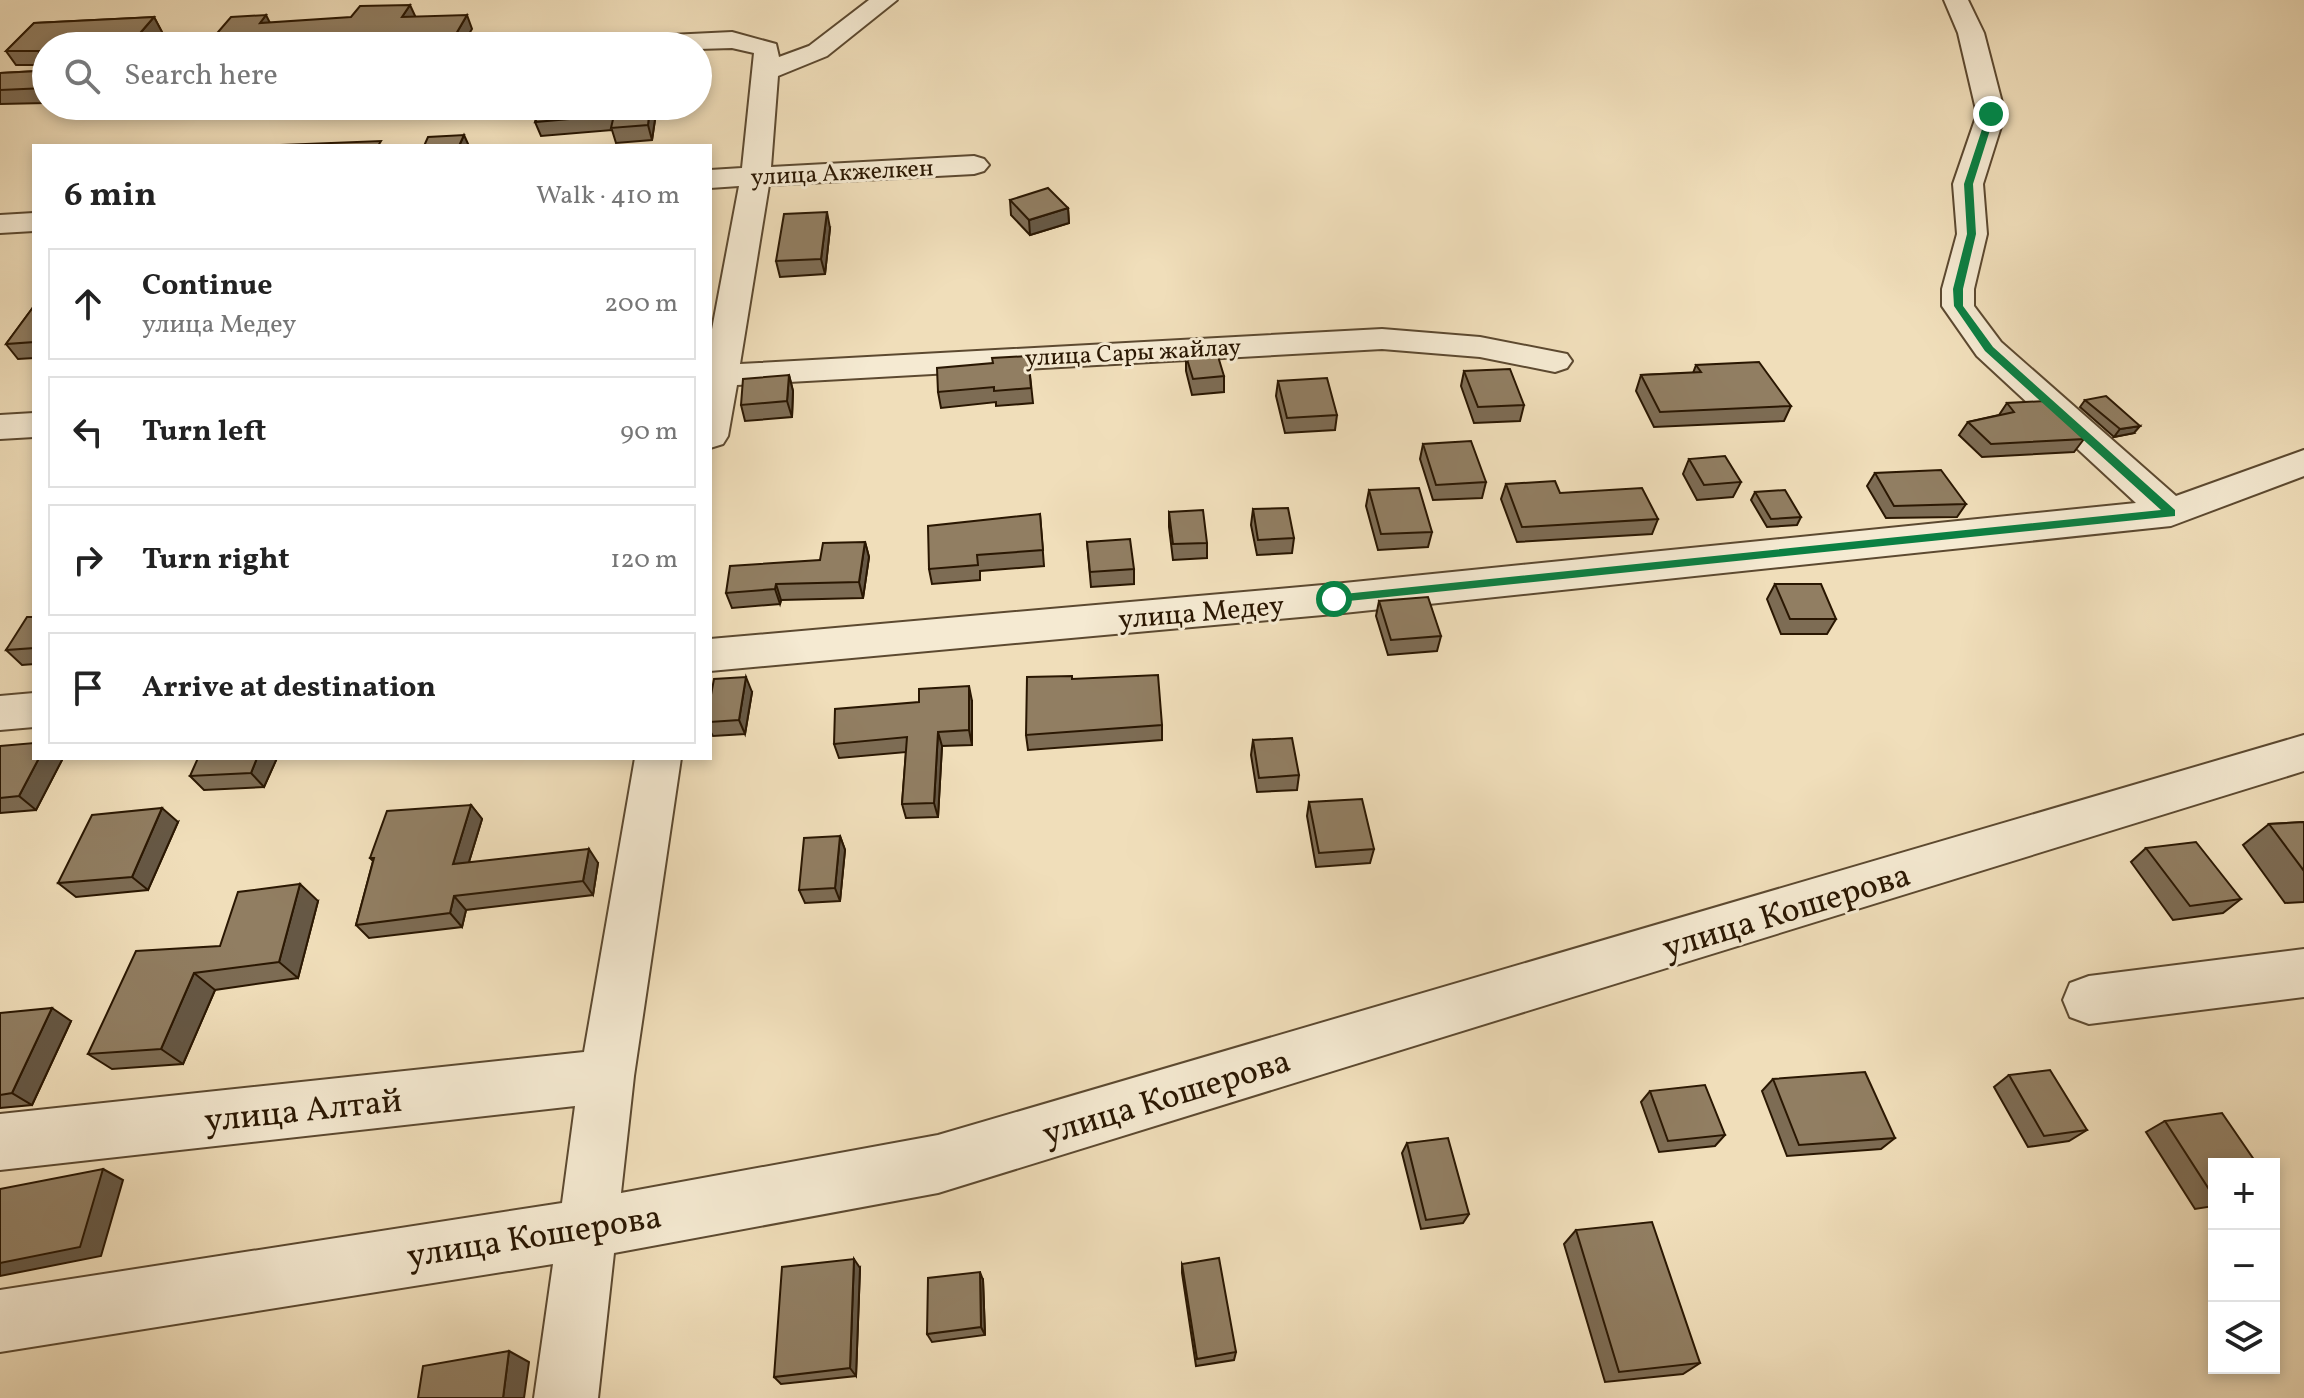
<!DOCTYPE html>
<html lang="en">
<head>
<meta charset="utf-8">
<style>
  body { margin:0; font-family:Vollkorn,serif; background:#f2f2f2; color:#222 }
  .controls { position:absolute; right:24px; bottom:24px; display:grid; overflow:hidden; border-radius:0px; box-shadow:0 4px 12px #0003 }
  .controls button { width:72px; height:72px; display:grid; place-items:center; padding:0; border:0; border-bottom:2px solid #e0e0e0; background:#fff; color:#222; font:40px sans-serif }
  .stop { position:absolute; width:24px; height:24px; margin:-18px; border:6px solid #0b8043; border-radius:50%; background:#fff }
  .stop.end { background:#0b8043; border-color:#fff; box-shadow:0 2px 8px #0008 }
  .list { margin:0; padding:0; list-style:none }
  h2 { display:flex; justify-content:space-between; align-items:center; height:104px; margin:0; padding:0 32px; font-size:34px }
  h2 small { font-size:26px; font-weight:400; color:#767676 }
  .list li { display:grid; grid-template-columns:52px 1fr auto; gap:24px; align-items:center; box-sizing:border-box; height:112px; margin:0 16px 16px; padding:0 16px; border:2px solid #e0e0e0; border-radius:0px }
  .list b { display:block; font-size:30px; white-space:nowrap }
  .list p { margin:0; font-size:26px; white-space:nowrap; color:#767676 }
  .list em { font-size:26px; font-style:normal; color:#767676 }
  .icon { flex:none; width:44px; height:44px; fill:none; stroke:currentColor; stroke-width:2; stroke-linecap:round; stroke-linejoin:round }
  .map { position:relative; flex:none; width:2304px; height:1398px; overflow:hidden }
  .search { position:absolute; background:#fff; box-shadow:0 4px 12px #0003; left:32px; top:32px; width:680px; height:88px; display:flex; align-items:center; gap:20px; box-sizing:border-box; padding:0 28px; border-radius:44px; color:#767676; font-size:30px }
  .panel { position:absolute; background:#fff; box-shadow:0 4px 12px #0003; left:32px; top:144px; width:680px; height:616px; border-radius:0px }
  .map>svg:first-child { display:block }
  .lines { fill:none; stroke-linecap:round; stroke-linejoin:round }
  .minor-casing { stroke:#5c4930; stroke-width:4 }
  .minor { fill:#f5ead2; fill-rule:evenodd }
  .wall { fill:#7d6c54; stroke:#2a1702; stroke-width:2 }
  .shaded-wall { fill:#665845; stroke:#2a1702; stroke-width:2 }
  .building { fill:#917e62; stroke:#2a1702; stroke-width:2 }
  .route { fill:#0b8043 }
  .labels { text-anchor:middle; stroke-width:6; stroke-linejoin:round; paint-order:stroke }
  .far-street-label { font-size:24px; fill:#2a1702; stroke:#f5ead2 }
  .street-label { font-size:28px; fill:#2a1702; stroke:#f5ead2 }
  .near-street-label { font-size:34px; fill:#2a1702; stroke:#f5ead2 }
</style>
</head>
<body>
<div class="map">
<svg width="2304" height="1398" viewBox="0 0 2304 1398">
  <rect width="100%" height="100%" fill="#f0deba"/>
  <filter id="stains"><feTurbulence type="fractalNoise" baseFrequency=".0025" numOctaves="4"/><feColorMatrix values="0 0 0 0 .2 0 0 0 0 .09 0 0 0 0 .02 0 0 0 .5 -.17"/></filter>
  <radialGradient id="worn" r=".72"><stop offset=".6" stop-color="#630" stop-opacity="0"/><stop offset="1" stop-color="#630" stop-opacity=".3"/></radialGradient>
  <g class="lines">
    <defs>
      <g id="minor">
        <path d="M869 0H897L827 56 778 76 771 167 974 156 984 159 989 165 984 171 974 174 769 185 740 364 1382 329 1480 337 1567 354 1572 361 1567 368 1555 372 1480 357 1382 349 737 385 728 436 723 444 710 448V340L739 186 710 188V170L742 168 754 53 732 48 698 49V46H595L608 38 732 32 776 44 779 57 809 46Z"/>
        <path d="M1944 0H1968L1984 33 2005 114 1983 184 1987 234 1974 289V306L2001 342 2176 496 2304 450V476L2171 526 1334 614 710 671V639L1334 584 2136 503 1977 356 1942 306V289L1957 234 1953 184 1977 114 1958 33Z"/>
        <path d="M34 213V231L0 233V215Z"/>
        <path d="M34 413V437L0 439V415Z"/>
        <path d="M34 693V727L0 730V696Z"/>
        <path d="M2304 735V771L938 1193 614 1253 598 1398H534L553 1264 0 1352V1290L562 1203 575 1106 0 1170V1114L584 1052 635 758H681L634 1076 621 1193 938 1135Z"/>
        <path d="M2304 949V997L2089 1024 2070 1017 2063 1000 2070 983 2089 976Z"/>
      </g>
    </defs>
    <use href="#minor" class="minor-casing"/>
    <use href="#minor" class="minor"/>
  </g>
  <g class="wall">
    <path d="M154 17 162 32 150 46H46V103L0 104V73L38 71 39 65H16L6 51 34 23Z"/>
    <path d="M542 106H657L652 140 616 143 612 130 541 136 535 122Z"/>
    <path d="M1010 200 1068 208 1069 223 1030 235 1011 215Z"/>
    <path d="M830 228 825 274 780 277 776 261Z"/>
    <path d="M34 306V358L18 359 6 344Z"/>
    <path d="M1028 356 1033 403 996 406V402L941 408 938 392 993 363Z"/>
    <path d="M1186 356 1224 376V392L1192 395 1186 371Z"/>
    <path d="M1696 365 1791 406 1784 421 1654 427 1636 391 1641 375 1693 373Z"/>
    <path d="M1464 371 1524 405 1520 421 1474 423 1461 386Z"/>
    <path d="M789 375 793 391 792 417 745 421 741 405Z"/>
    <path d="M1278 381 1337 415 1335 430 1285 433 1276 396Z"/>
    <path d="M2085 400 2134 433 2114 437 2080 407Z"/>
    <path d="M2007 403 2084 439 2074 452 1982 457 1959 435 1968 422 1999 415Z"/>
    <path d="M1423 444 1486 482 1482 498 1433 500 1420 459Z"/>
    <path d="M1689 459 1741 482 1733 497 1697 500 1683 474Z"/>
    <path d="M1875 473 1966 504 1957 517 1886 518 1867 486Z"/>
    <path d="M1506 484 1560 493 1658 519 1652 534 1517 542 1501 499Z"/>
    <path d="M1369 490 1432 532 1428 547 1378 550 1366 506Z"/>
    <path d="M1755 492 1801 517 1797 525 1767 527 1751 500Z"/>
    <path d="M1253 509 1294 538 1292 553 1257 555 1251 525Z"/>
    <path d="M1169 512 1207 543V558L1173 560 1169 527Z"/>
    <path d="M1040 514 1044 566 980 571V580L932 584 929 569Z"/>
    <path d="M865 542 869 557 863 598 781 600 780 604 732 608 726 593 820 560Z"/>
    <path d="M1087 542 1134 569V584L1091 587Z"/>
    <path d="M1775 584 1836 619 1827 634H1781L1767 599Z"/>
    <path d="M1379 601 1441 636 1437 651 1388 655 1376 616Z"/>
    <path d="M34 617V664L22 665 6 650Z"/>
    <path d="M1072 679 1162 725V740L1028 750 1026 735Z"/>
    <path d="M752 692 745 734 713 736 710 731V700Z"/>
    <path d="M972 701V745L942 746 938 817 906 818 902 804 906 752 839 758 834 744Z"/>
    <path d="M1253 740 1299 775 1297 790 1257 792 1251 755Z"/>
    <path d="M0 746 34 758H63L36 810 0 813Z"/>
    <path d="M277 758 264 787 204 790 190 776Z"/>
    <path d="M1309 802 1374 849 1370 863 1316 867 1307 816Z"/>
    <path d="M471 805 482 819 469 862 598 863 593 895 466 910 462 927 369 938 356 925 373 861 370 858Z"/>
    <path d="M178 822 148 890 76 897 58 883Z"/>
    <path d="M2304 822V902L2285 903 2243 845 2269 824Z"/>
    <path d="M840 836 845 850 840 901 805 903 799 890Z"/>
    <path d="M2146 848 2241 899 2223 913 2173 920 2131 862Z"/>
    <path d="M318 901 298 978 215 990 183 1064 112 1069 88 1054 220 946Z"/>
    <path d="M0 1013 71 1021 32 1105 0 1108Z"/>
    <path d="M2009 1075 2087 1130 2069 1141 2028 1147 1994 1087Z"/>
    <path d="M1773 1079 1895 1138 1881 1149 1787 1156 1762 1091Z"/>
    <path d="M1650 1091 1725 1135 1715 1146 1659 1152 1641 1102Z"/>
    <path d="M2165 1121 2214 1164V1206L2195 1209 2146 1132Z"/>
    <path d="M1407 1143 1469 1214 1463 1223 1421 1229 1402 1153Z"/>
    <path d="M1576 1230 1700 1363 1683 1374 1605 1382 1564 1244Z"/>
    <path d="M1182 1264 1236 1352 1234 1360 1196 1366 1182 1273Z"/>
    <path d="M860 1268 856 1376 781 1384 774 1377Z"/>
    <path d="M983 1280 985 1335 932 1342 927 1334Z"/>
  </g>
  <g class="shaded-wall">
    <path d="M410 5 416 18 402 17Z"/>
    <path d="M266 15 273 29 260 23Z"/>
    <path d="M467 15 472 29 462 46H449Z"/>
    <path d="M154 17 162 32 150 46H129Z"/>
    <path d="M650 106H657L652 140 648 125Z"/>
    <path d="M464 135 469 146H459Z"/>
    <path d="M1068 208 1069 223 1030 235 1029 220Z"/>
    <path d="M827 212 830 228 825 274 821 259Z"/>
    <path d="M789 375 793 391 792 417 787 401Z"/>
    <path d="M2140 426 2134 433 2114 437 2120 429Z"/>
    <path d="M865 542 869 557 863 598 859 582Z"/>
    <path d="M776 584 781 600 780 604 775 589Z"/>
    <path d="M746 677 752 692 745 734 739 720Z"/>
    <path d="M969 686 972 701V745L969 730Z"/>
    <path d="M938 732 942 746 938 817 934 803Z"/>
    <path d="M39 758H63L36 810 19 796Z"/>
    <path d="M257 758H277L264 787 251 773Z"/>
    <path d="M471 805 482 819 464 878 453 864Z"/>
    <path d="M162 808 178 822 148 890 132 877Z"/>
    <path d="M840 836 845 850 840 901 835 888Z"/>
    <path d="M589 849 598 863 593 895 583 881Z"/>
    <path d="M300 884 318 901 298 978 279 962Z"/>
    <path d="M454 896 466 910 462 927 450 913Z"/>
    <path d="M194 973 215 990 183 1064 161 1049Z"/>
    <path d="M52 1008 71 1021 32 1105 12 1093Z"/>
    <path d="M103 1169 123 1180 101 1256 0 1276V1263Z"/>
    <path d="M854 1259 860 1268 856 1376 850 1368Z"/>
    <path d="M980 1272 983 1280 985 1335 981 1327Z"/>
    <path d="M509 1351 529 1362 524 1398H503Z"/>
  </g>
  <g class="building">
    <path d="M410 5 402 17 467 15 449 46H206L231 17 266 15 260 23 351 17 360 6Z"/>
    <path d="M154 17 129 46H46V88L0 90V73L38 71 39 51H6L34 23Z"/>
    <path d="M542 106H650L648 125 611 128 614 115 535 122Z"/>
    <path d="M464 135 459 146H424L428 137Z"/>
    <path d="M381 141 378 146H281V145Z"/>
    <path d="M1048 188 1068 208 1029 220 1010 200Z"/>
    <path d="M827 212 821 259 776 261 784 214Z"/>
    <path d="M34 306V342L6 344Z"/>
    <path d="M1217 353 1224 376 1193 379 1186 356Z"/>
    <path d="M1028 356 1031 388 994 391V387L938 392 937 368 993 363 992 358Z"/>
    <path d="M1759 362 1791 406 1660 412 1641 375 1701 372 1696 365Z"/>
    <path d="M1510 369 1524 405 1478 407 1464 371Z"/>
    <path d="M789 375 787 401 741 405 743 379Z"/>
    <path d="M1327 378 1337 415 1287 418 1278 381Z"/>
    <path d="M2106 396 2140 426 2120 429 2085 400Z"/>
    <path d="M2045 401 2084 439 1991 444 1968 422 2014 412 2007 403Z"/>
    <path d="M1471 441 1486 482 1436 485 1423 444Z"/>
    <path d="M1725 456 1741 482 1704 485 1689 459Z"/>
    <path d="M1941 470 1966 504 1894 506 1875 473Z"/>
    <path d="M1555 481 1560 493 1642 488 1658 519 1522 527 1506 484Z"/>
    <path d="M1419 488 1432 532 1381 534 1369 490Z"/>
    <path d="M1785 490 1801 517 1771 519 1755 492Z"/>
    <path d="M1288 508 1294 538 1258 540 1253 509Z"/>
    <path d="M1203 510 1207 543 1173 544 1169 512Z"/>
    <path d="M1040 514 1043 550 977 555 978 565 929 569 928 526Z"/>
    <path d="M1130 539 1134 569 1090 572 1087 542Z"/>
    <path d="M865 542 859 582 776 584 775 589 726 593 730 566 820 560 823 543Z"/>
    <path d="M1775 584H1821L1836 619H1790Z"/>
    <path d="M1428 597 1441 636 1391 640 1379 601Z"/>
    <path d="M27 617H34V648L6 650Z"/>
    <path d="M1158 675 1162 725 1026 735 1027 677 1072 676V679Z"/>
    <path d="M746 677 739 720 710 722V700L714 679Z"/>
    <path d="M969 686V730L938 732 934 803 902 804 907 737 834 744 835 709 919 702V689Z"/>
    <path d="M1292 738 1299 775 1259 778 1253 740Z"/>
    <path d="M34 743V758H39L19 796 0 798V746Z"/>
    <path d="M198 758H257L251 773 190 776Z"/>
    <path d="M1362 799 1374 849 1319 853 1309 802Z"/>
    <path d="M471 805 453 864 589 849 583 881 454 896 450 913 356 925 374 858H370L387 811Z"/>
    <path d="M162 808 132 877 58 883 92 815Z"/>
    <path d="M2304 822V871L2269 824Z"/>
    <path d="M840 836 835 888 799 890 804 838Z"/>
    <path d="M2196 842 2241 899 2190 906 2146 848Z"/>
    <path d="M300 884 279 962 194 973 161 1049 88 1054 136 951 220 946 238 892Z"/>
    <path d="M52 1008 12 1093 0 1095V1013Z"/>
    <path d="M2050 1070 2087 1130 2044 1136 2009 1075Z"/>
    <path d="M1865 1072 1895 1138 1799 1145 1773 1079Z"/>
    <path d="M1705 1085 1725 1135 1668 1141 1650 1091Z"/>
    <path d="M2222 1113 2257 1164H2214V1197L2165 1121Z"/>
    <path d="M1448 1138 1469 1214 1426 1220 1407 1143Z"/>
    <path d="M103 1169 80 1247 0 1263V1189Z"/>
    <path d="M1652 1222 1700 1363 1619 1372 1576 1230Z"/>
    <path d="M1219 1258 1236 1352 1197 1359 1182 1264Z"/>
    <path d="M854 1259 850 1368 774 1377 782 1267Z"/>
    <path d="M980 1272 981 1327 927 1334 928 1278Z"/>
    <path d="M509 1351 503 1398H418L423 1366Z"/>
  </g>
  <path class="route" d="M1991 112 1995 114 1973 184 1976 234 1963 289V306L1993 347 2175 510V516L1329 603V596L1334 595 2161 510 1985 351 1954 306 1953 289 1967 234 1964 184 1987 114Z"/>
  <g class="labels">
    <g class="far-street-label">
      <text transform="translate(842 172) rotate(-3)" y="8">улица Акжелкен</text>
      <text transform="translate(1133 352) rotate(-3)" y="8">улица Сары жайлау</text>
    </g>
    <g class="street-label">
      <text transform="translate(1201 611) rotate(-5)" y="10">улица Медеу</text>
    </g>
    <g class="near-street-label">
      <text transform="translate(1786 910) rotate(-17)" y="12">улица Кошерова</text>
      <text transform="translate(1166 1096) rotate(-17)" y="12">улица Кошерова</text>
      <text transform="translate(303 1109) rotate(-6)" y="12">улица Алтай</text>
      <text transform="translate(534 1235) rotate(-9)" y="12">улица Кошерова</text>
    </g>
  </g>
  <rect width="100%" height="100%" filter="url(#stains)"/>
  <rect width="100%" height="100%" fill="url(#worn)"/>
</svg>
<div class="controls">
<button>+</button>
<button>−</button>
<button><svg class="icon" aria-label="layers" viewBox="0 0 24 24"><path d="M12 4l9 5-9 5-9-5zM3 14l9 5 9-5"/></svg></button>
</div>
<div class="stop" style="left:1334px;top:599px"></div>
<div class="stop end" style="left:1991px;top:114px"></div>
<div class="search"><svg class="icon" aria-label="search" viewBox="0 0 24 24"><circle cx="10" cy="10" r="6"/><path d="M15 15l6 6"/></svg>Search here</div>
<section class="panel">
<h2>6 min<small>Walk · 410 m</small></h2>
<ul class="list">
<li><svg class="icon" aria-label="ahead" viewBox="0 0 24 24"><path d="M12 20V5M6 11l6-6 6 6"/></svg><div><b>Continue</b><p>улица Медеу</p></div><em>200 m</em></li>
<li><svg class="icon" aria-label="left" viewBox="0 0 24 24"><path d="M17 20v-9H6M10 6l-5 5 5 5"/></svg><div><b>Turn left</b></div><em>90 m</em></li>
<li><svg class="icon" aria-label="right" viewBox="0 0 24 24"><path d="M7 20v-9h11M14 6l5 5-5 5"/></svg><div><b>Turn right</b></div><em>120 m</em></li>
<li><svg class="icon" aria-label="arrive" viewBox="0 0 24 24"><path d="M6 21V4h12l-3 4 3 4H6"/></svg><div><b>Arrive at destination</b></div></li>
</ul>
</section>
</div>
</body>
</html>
